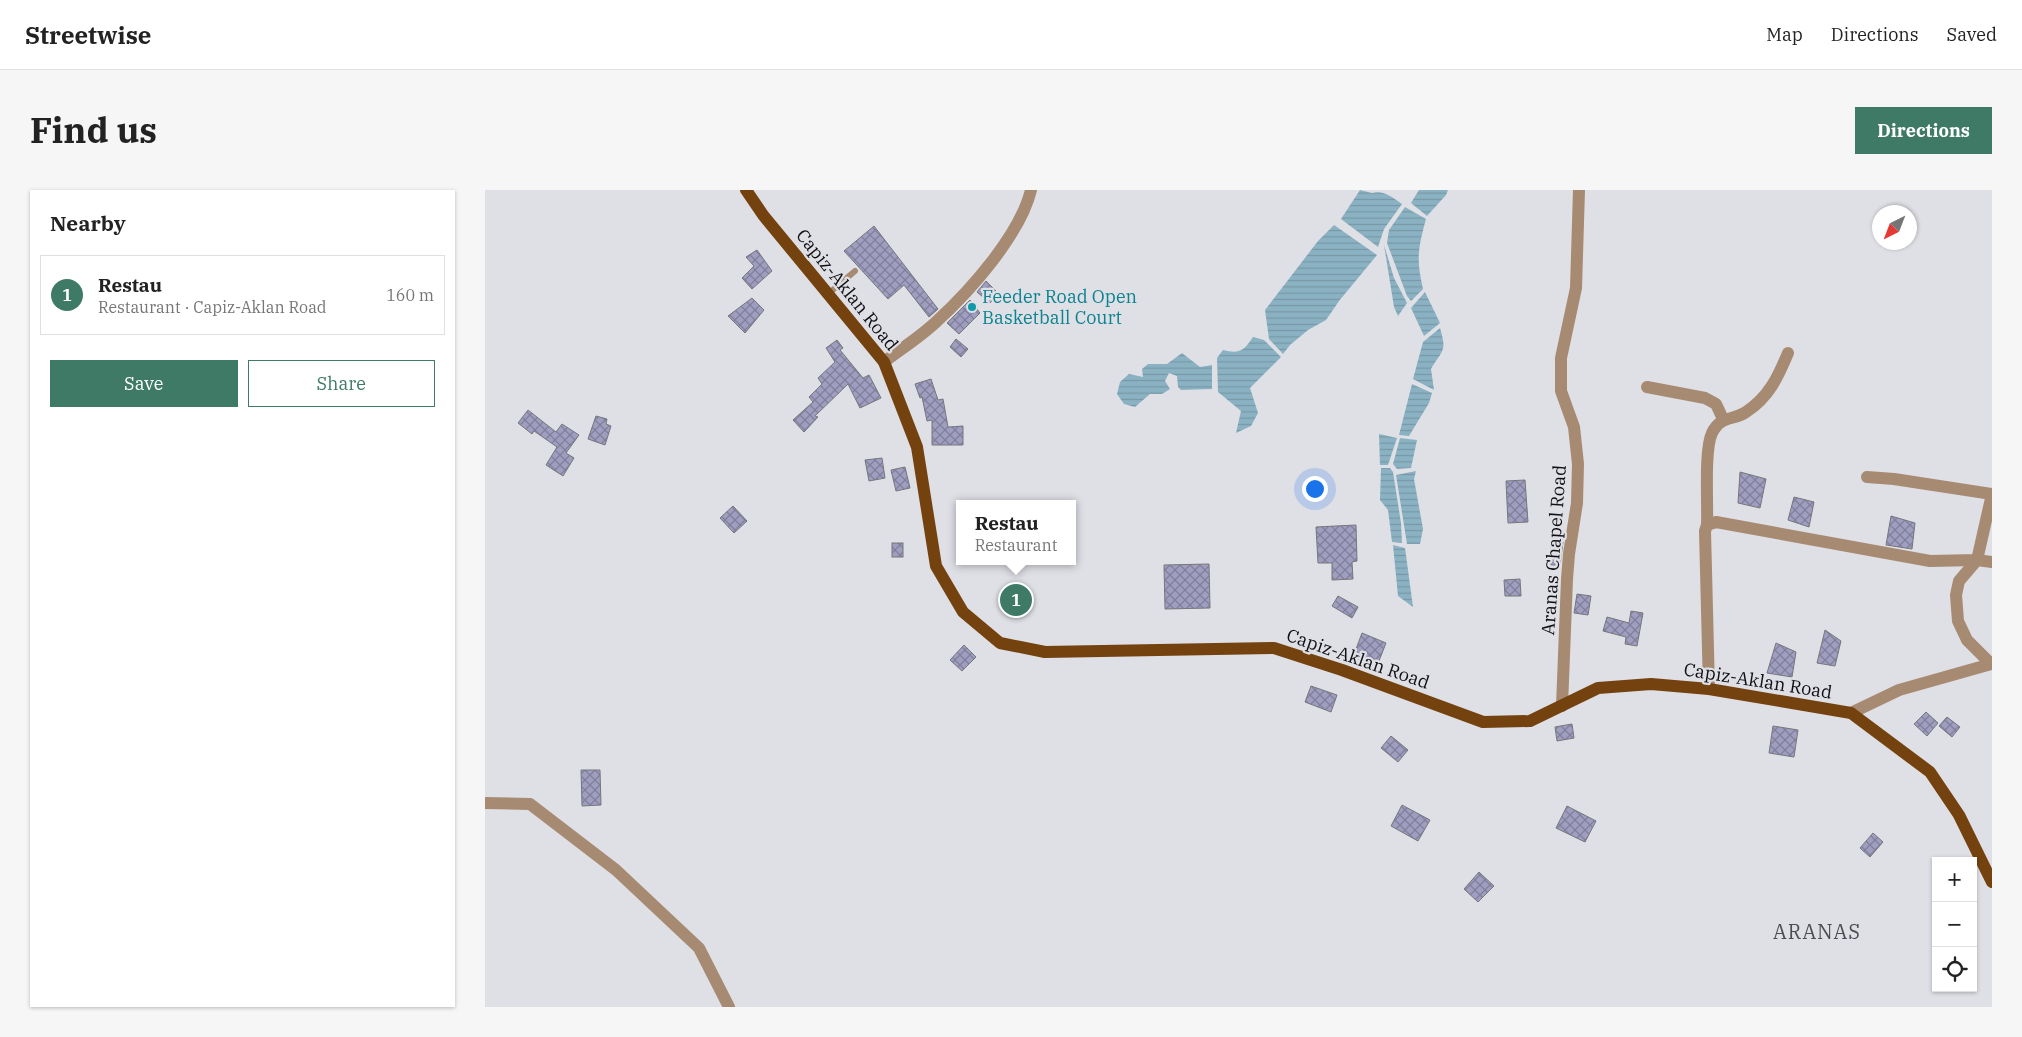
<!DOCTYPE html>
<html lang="en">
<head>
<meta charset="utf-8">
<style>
  body { margin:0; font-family:"IBM Plex Serif",serif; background:#f6f6f6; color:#222 }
  .controls { position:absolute; right:15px; bottom:15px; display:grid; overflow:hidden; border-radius:0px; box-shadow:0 1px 4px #0004 }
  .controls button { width:45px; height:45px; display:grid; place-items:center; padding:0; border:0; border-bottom:1px solid #e0e0e0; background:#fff; color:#222; font:25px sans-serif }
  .compass { position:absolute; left:1387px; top:15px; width:45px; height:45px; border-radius:50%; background:#fff; box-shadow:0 1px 4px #0004; rotate:222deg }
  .you { position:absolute; left:829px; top:298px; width:18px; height:18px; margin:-12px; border:4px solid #fff; border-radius:50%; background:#1a73e8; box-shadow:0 0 0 8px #1a73e833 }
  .badge { display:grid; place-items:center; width:32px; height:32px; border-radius:50%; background:#3e7a65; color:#fff; font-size:16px; font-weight:700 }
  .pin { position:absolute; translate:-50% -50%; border:2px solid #fff; box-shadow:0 1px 5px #0006 }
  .popup { position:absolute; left:471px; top:310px; width:120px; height:65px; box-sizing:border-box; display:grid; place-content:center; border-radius:0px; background:#fff; filter:drop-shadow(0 1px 4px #0005); font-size:16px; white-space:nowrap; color:#767676 }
  .popup b { font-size:19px; color:#222 }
  .popup::after { content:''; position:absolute; left:50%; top:100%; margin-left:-10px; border:10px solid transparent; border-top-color:#fff }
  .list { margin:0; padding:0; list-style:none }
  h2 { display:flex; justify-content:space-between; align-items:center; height:65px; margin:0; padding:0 20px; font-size:21px }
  h2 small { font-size:16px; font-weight:400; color:#767676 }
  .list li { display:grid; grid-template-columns:32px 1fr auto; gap:15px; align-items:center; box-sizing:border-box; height:80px; margin:0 10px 10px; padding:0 10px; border:1px solid #e0e0e0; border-radius:0px }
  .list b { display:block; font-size:19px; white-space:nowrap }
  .list p { margin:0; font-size:16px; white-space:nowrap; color:#767676 }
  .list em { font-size:16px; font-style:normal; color:#767676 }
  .actions { display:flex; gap:10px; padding:15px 20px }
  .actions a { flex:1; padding:11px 0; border:1px solid #3e7a65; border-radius:0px; text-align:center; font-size:18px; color:#3e7a65 }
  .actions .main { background:#3e7a65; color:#fff }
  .icon { flex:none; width:28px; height:28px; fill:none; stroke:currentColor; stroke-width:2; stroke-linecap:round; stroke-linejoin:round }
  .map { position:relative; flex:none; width:1507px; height:817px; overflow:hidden; border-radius:0px }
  header { display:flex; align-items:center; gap:30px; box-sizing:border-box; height:70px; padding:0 25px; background:#fff; border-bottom:1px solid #e0e0e0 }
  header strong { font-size:24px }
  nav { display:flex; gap:28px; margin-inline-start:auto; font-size:18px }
  .intro { display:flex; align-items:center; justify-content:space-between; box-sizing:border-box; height:120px; padding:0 30px }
  h1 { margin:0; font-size:35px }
  .button { padding:12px 22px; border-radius:0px; background:#3e7a65; color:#fff; font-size:18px; font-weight:700 }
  main { display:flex; gap:30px; padding:0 30px }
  aside { flex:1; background:#fff; border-radius:0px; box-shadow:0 1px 4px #0004 }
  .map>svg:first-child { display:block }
  .water { fill:url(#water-rules) }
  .building { fill:url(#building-cross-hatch); stroke:#76767c }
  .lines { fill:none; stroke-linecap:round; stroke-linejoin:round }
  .service { stroke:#a78a72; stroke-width:6 }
  .minor { stroke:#a78a72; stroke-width:12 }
  .primary { stroke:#74420e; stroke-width:12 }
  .culture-dot { fill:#0f9aa8; stroke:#dfdfe6; stroke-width:2 }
  .labels { text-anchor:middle; stroke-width:4.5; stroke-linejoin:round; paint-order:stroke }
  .street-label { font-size:18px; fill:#101012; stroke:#dfdfe6 }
  .culture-label { font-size:18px; fill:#0d838f; stroke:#dfdfe6; text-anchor:start }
  .quarter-label { font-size:20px; letter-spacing:1px; fill:#4c4c52; stroke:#dfdfe6 }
</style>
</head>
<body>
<header>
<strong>Streetwise</strong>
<nav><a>Map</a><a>Directions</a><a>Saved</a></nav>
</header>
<div class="intro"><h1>Find us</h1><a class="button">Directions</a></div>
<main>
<aside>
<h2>Nearby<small></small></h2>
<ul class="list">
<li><span class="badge">1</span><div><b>Restau</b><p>Restaurant · Capiz-Aklan Road</p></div><em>160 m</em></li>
</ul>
<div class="actions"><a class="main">Save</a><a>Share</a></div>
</aside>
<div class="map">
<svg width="1507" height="817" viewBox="0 0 1507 817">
  <defs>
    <pattern id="water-rules" width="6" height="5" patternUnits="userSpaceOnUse" patternTransform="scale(1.25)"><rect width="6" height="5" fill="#8bb2c3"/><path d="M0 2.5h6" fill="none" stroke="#7798a6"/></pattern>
    <pattern id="building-cross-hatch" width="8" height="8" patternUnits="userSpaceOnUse" patternTransform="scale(1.25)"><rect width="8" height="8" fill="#9f9ec0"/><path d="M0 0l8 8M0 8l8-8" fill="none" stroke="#807f9b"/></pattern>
  </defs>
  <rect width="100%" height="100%" fill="#dfdfe6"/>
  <g class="water">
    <path d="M875 0 887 3C899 0 907 7 917 14L899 39 893 57 856 29Z"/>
    <path d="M934 0H963L961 5 942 26 926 13Z"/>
    <path d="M920 17 941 29C933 59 931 68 938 99L926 111 922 106 902 53 904 40Z"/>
    <path d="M849 35 892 65 854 111 841 130 823 140 805 155 798 164 784 149 780 120 833 51Z"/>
    <path d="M899 55 909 88 922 113 913 126 909 117Z"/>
    <path d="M940 102 955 133 939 146 926 118Z"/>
    <path d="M955 138C962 162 958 159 946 179L949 200 928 189 938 152Z"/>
    <path d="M768 147 779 150 796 167 765 198 773 223 766 236 751 243 756 221 733 202 732 168 738 160C754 164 759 161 768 147Z"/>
    <path d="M697 163 715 177 727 175V199L696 200 693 197 692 186 684 183 680 191 685 199 677 204H665L650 217 639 214 632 204 635 192 644 184 658 187 657 179 663 174H682Z"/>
    <path d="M927 194 947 203 944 213 924 246 914 245Z"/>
    <path d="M894 244 912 248 903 275H895Z"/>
    <path d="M915 248 932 250 926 278 912 279 908 274Z"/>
    <path d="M896 278H905L908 282 916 333 917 353 907 352 903 320 895 310Z"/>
    <path d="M931 281 929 289 938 339 935 354H922L911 285Z"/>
    <path d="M908 355 920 358 928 417 913 406Z"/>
  </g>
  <g class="building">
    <path d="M389 36 453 119 444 127 419 95 403 109 359 61Z"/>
    <path d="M272 60 287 81 267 99 257 88 269 76 261 67Z"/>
    <path d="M501 91 514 104 505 113 492 102Z"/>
    <path d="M267 108 279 120 260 143 243 126Z"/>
    <path d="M485 110 495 123 474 144 462 133Z"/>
    <path d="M471 149 483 159 476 167 465 157Z"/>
    <path d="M352 150 358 158 355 160 378 188 384 185 396 208 375 218 363 194 330 226 333 227 319 242 308 230 328 212 324 207 337 194 333 188 350 172 341 158Z"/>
    <path d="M446 189 453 210 458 209 463 237 478 236V255H447V230L442 231 437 207 435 208 430 194Z"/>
    <path d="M43 220 71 242 77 234 94 245 81 263 89 268 78 286 61 275 72 257 49 241 47 244 33 233Z"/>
    <path d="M111 226 122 229 121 234 126 236 120 255 103 249Z"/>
    <path d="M397 268 400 288 384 291 380 270Z"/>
    <path d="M420 277 425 298 411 301 406 280Z"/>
    <path d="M1255 282 1281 289 1275 318 1253 313Z"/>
    <path d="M1040 290 1043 332 1023 333 1021 291Z"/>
    <path d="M1309 307 1329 312 1324 337 1303 330Z"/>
    <path d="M248 316 262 331 249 343 235 328Z"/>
    <path d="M1406 326 1430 333 1427 359 1401 355Z"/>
    <path d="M871 335 872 371 867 372 868 389 847 390V373H833L831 337Z"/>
    <path d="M1066 352H1078L1075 375H1066Z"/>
    <rect x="407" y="353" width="11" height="14"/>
    <path d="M724 374 725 418 680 419 679 375Z"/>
    <path d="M1035 389 1036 406H1020L1019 390Z"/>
    <path d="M1092 404 1106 406 1103 425 1089 423Z"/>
    <path d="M853 406 873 417 867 428 847 416Z"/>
    <path d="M1146 421 1158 423 1152 456 1140 454 1141 447 1118 441 1122 427 1144 433Z"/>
    <path d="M1340 440 1356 451 1350 476 1332 473Z"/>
    <path d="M877 443 901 453 892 476 868 467Z"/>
    <path d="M1291 453 1311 462 1307 487 1282 483Z"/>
    <path d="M479 455 491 467 477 481 465 470Z"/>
    <path d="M826 496 852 505 846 522 820 512Z"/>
    <path d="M1441 522 1453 533 1442 546 1429 534Z"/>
    <path d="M1462 527 1475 537 1467 547 1454 536Z"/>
    <path d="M1087 534 1089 548 1072 551 1070 537Z"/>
    <path d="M1288 536 1313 540 1309 567 1284 563Z"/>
    <path d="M906 546 923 560 913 572 896 558Z"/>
    <path d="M96 580H115L116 615 97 616Z"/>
    <path d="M917 615 945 630 933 651 906 636Z"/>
    <path d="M1082 616 1111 631 1100 652 1071 638Z"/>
    <path d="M1388 643 1398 652 1385 667 1375 658Z"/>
    <path d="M994 682 1009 696 993 712 979 699Z"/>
  </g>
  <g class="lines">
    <path class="service" d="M343 104 370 81"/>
    <g class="minor">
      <path d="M399 172C416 159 435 147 451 132 485 101 535 45 546 0"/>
      <path d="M1162 197 1220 208 1231 214 1238 229"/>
      <path d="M1222 335C1223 314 1219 260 1227 243 1236 225 1248 231 1261 222 1284 207 1293 187 1303 163"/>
      <path d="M1224 499 1220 341 1222 335 1231 332 1445 371 1492 370 1507 304 1409 289 1382 287"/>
      <path d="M1077 516 1082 389 1084 364 1092 313 1093 274 1089 237 1076 201V168L1091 98 1094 0"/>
      <path d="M1366 523 1414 500 1506 474 1482 450 1473 431 1471 405 1474 391 1492 370 1507 372"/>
      <path d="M0 613 45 614 131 680 214 758 244 817"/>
    </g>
    <path class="primary" d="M261 0 278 25 399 172 432 257 451 376 478 422 515 453 560 462 789 458 857 480 998 532 1045 531 1113 498 1166 494 1224 499 1366 523 1445 582 1474 625 1507 692"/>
  </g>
  <circle class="culture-dot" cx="487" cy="117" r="5"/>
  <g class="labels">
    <g class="street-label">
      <text transform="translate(362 100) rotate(51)" y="6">Capiz-Aklan Road</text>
      <text transform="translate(1069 360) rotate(-86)" y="6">Aranas Chapel Road</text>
      <text transform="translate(873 469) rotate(19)" y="6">Capiz-Aklan Road</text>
      <text transform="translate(1273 491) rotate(9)" y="6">Capiz-Aklan Road</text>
    </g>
    <g class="culture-label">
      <text x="497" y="113">Feeder Road Open<tspan x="497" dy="21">Basketball Court</tspan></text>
    </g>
    <g class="quarter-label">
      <text x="1332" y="749">ARANAS</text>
    </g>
  </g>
</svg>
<div class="controls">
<button>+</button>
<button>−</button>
<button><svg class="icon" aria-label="locate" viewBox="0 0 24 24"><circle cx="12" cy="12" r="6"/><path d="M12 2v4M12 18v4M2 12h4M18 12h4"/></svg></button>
</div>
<svg class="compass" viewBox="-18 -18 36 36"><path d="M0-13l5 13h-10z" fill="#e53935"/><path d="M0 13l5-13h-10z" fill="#767676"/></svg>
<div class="you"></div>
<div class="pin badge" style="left:531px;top:410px">1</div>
<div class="popup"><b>Restau</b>Restaurant</div>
</div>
</main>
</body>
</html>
